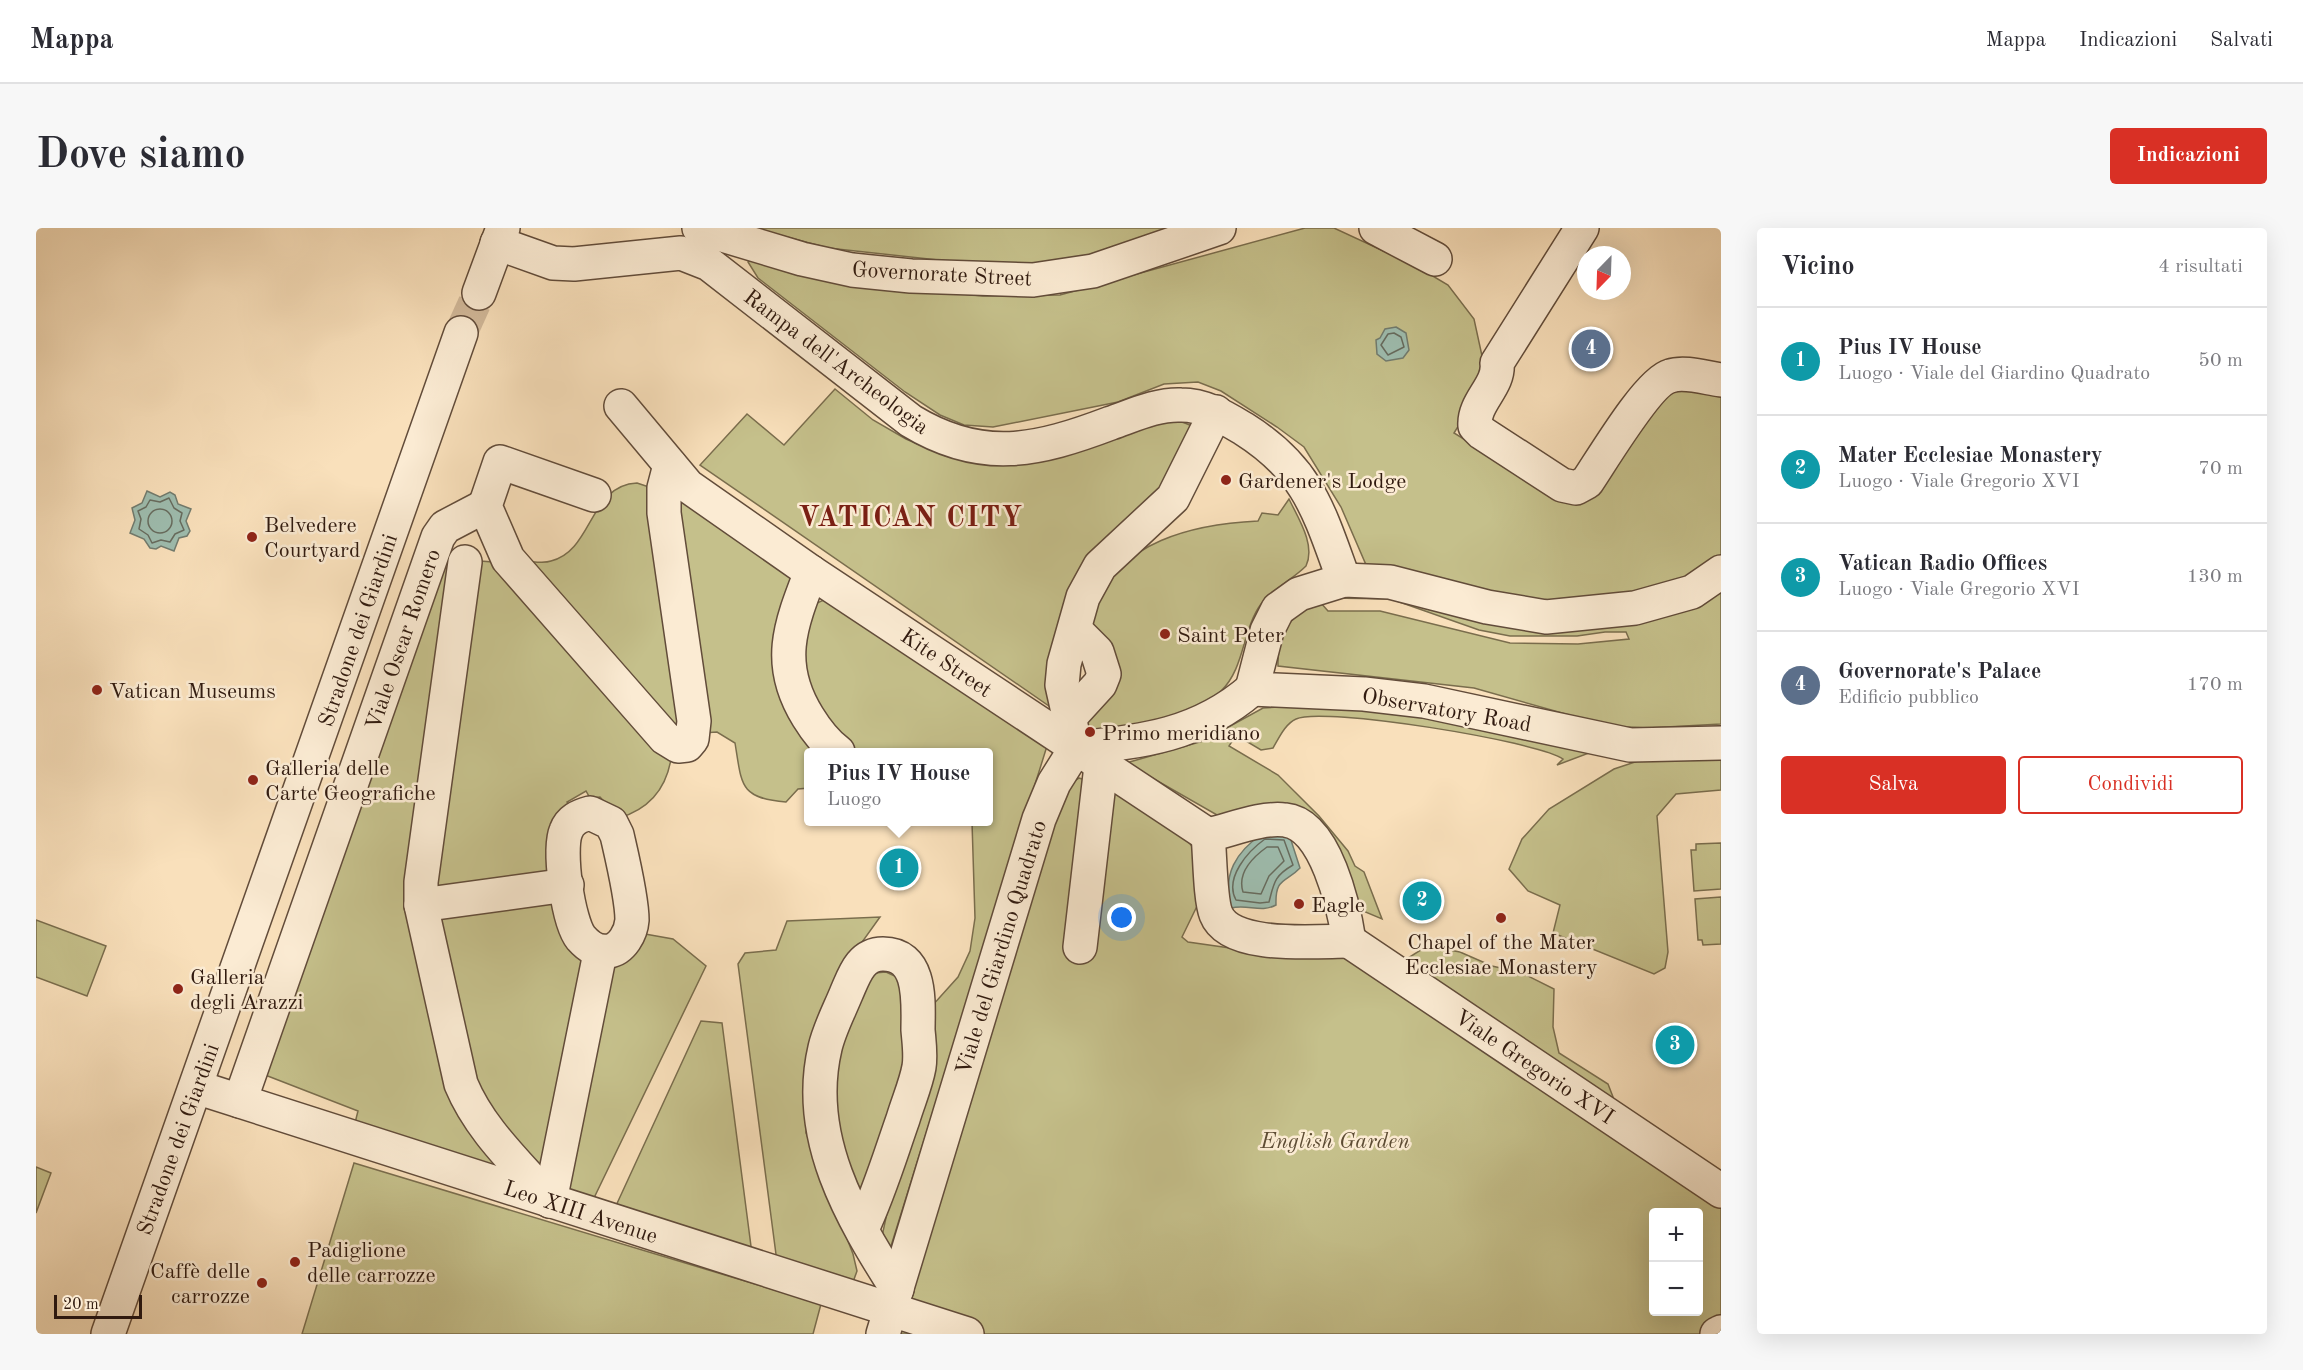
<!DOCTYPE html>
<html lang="it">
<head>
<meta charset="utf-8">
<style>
  body { margin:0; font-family:"Old Standard TT",serif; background:#f7f7f7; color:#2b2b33 }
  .controls { position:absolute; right:18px; bottom:18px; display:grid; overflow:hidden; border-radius:6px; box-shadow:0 6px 24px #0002 }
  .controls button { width:54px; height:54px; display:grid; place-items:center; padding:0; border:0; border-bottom:2px solid #e1e1e2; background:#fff; color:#2b2b33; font:30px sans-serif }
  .compass { position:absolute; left:1541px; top:18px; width:54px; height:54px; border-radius:50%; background:#fff; box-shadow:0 6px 24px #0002; rotate:203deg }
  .scale { position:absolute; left:18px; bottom:15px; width:88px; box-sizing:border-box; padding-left:6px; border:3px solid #301a0f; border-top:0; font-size:16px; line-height:21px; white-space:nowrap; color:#301a0f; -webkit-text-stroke:4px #fbebd3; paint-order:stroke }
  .you { position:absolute; left:1086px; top:690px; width:21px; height:21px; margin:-15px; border:4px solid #fff; border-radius:50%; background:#1a73e8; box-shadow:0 0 0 9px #1a73e833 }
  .badge { display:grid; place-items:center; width:39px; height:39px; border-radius:50%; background:#d93025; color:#fff; font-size:20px; font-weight:700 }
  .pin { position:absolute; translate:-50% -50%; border:3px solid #fff; box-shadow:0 2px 6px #0006 }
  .popup { position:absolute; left:768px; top:520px; width:189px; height:78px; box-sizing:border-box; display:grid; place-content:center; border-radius:6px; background:#fff; filter:drop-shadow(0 2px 4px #0005); font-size:20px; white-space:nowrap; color:#7c7c81 }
  .popup b { font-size:22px; color:#2b2b33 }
  .popup::after { content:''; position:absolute; left:50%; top:100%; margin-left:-12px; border:12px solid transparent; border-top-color:#fff }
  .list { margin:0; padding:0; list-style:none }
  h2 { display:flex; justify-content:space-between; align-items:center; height:78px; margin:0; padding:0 24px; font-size:26px }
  h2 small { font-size:20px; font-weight:400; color:#7c7c81 }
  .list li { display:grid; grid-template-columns:39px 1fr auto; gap:18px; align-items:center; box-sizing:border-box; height:108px; padding:0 24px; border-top:2px solid #e1e1e2 }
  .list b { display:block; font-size:22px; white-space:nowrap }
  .list p { margin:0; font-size:20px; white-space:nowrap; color:#7c7c81 }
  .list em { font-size:20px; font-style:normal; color:#7c7c81 }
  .actions { display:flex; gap:12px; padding:18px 24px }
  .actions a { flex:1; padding:14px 0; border:2px solid #d93025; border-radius:6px; text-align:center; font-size:21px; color:#d93025 }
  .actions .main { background:#d93025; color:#fff }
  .map { position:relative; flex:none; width:1685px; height:1106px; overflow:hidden; border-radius:6px }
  header { display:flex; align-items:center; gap:36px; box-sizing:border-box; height:84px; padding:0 30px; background:#fff; border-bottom:2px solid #e1e1e2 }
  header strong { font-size:28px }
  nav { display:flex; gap:33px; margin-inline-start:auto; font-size:21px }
  .intro { display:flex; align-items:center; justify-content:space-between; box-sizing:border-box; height:144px; padding:0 36px }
  h1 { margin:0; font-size:42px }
  .button { padding:15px 27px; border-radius:6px; background:#d93025; color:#fff; font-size:21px; font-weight:700 }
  main { display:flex; gap:36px; padding:0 36px }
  aside { flex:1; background:#fff; border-radius:6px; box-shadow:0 6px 24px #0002 }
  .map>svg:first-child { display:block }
  .green { fill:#c5c08b; stroke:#7a6d4d; stroke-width:1.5; fill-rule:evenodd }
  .water { fill:#9ebdaf; stroke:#727c6f; stroke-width:1.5 }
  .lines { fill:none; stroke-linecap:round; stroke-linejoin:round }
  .shore { stroke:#676c5f; stroke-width:1.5 }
  .minor-tunnel { stroke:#d1b899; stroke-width:33; stroke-dasharray:33 16; stroke-linecap:butt }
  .minor-casing { stroke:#624c3a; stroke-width:36 }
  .minor { stroke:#fbebd3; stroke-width:33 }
  .poi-dot { fill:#8f2418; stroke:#fbebd3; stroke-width:2 }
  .labels { text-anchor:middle; stroke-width:5; stroke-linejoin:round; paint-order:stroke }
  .street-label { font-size:22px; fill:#301a0f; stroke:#fbebd3 }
  .poi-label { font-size:22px; fill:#301a0f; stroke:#fbebd3; text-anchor:start }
  .park-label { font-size:22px; font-style:italic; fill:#5d4c34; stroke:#fbebd3 }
  .district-label { font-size:28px; font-weight:bold; letter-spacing:1.5px; fill:#7a1f14; stroke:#fbebd3 }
</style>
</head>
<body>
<header>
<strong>Mappa</strong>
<nav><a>Mappa</a><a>Indicazioni</a><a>Salvati</a></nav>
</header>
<div class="intro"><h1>Dove siamo</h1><a class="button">Indicazioni</a></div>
<main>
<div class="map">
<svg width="1685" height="1106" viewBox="0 0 1685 1106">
  <rect width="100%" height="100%" fill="#f9e0bb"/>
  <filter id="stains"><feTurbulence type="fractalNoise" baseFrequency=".00333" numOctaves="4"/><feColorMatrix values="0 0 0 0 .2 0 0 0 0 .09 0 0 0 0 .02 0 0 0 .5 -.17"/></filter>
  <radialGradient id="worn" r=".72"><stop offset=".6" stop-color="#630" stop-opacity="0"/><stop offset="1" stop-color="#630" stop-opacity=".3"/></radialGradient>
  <g class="green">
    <path d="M718 0H1133L1060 29 1007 38 948 37 792 20Z"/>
    <path d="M1269 0H1298L1380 38 1412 57 1438 91 1448 137 1442 166 1418 205 1525 271 1630 159 1685 161V328L1658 349 1613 367 1486 379 1331 339 1305 279 1268 219 1241 199 1185 163 1162 154 1128 156 1082 174 957 199 928 197 904 187 869 164 722 50 712 34 717 31 832 57 947 68 1024 67Z"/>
    <path d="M799 161 837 192 870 211 910 228 944 234 1131 194 1144 193 1156 198 1124 262 1048 332 1033 367 1013 478 664 237 711 186 748 217Z"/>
    <path d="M601 255 619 261 644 491 641 499 487 333C496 333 507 336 515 333 557 323 553 257 601 255Z"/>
    <path d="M645 271 756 344 742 405 783 524H773V560L762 561 750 574C703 570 706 557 699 515L681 504 666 505 637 294Z"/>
    <path d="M1253 271C1262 290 1280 317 1270 338 1257 351 1237 361 1225 376 1206 402 1209 440 1185 463 1158 490 1094 499 1057 509L1043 500 1059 380C1081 313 1159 296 1222 293L1226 285 1242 287Z"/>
    <path d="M402 329 416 331 372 670 475 943 318 899 322 883 224 845Z"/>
    <path d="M444 333 457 334 635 531C630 561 613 581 583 590L564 569 554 570 550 563 531 574 536 583 521 643 402 660 397 648Z"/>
    <path d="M1685 360V496L1612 500 1572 498 1438 460 1242 438C1241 406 1254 384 1285 375L1292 383H1344L1474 415 1542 416 1593 411 1590 404H1569L1541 408H1474L1443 402 1355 371 1295 370 1330 365 1416 380Z"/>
    <path d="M792 370 1011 518 855 1018 852 1022 845 1013 895 779 922 749 934 723 939 690 936 594H953V524H821L804 510 783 486 765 429 772 390 781 375Z"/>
    <path d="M1259 478 1356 480 1546 518 1553 525 1521 537 1527 531C1502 513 1285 478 1260 491 1249 496 1243 510 1237 520L1225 522 1200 507 1193 518 1242 547 1283 588 1312 623 1319 638 1328 644 1346 691 1327 683 1302 627 1198 590 1181 587 1090 535 1167 513 1227 480Z"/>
    <path d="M1685 527V562L1640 566 1621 588 1632 724 1629 740 1618 746 1517 705 1524 677 1492 663 1473 641 1486 611 1513 581 1578 541 1602 533Z"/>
    <path d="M1043 550 1074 560 1152 613 1158 621 1165 670 1146 709 1152 714 1222 724 1369 732 1391 718 1424 724 1456 738 1486 745 1518 761 1517 799 1523 825 1572 856 1594 913 1685 958V1106H864L1013 598 1038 553ZM1618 984H1662V1084H1618Z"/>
    <path d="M1685 615V661L1658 663 1655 622H1660V616Z"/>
    <path d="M523 668 553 722 508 940 495 933 438 856 403 692 407 685Z"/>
    <path d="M1685 669V716L1667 717 1666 712H1662L1659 671Z"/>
    <path d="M844 689 816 728 776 818 770 905 817 1026 821 1043 817 1054 741 1034 702 736 709 725 740 722 751 693Z"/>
    <path d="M0 692 70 718 51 768 0 749Z"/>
    <path d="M609 706 637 711 670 738 556 974 534 964 531 958 574 732Z"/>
    <path d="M850 744 861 749 868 763 871 836 825 965 809 929 795 857 817 773 838 745Z"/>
    <path d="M665 793 686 795 716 1026 578 982Z"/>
    <path d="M318 935 785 1076 777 1106H266Z"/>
    <path d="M0 939 15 945 0 985Z"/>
  </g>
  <g class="water">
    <path d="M1360 99 1370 105 1373 122 1367 130 1350 133 1341 126 1340 112 1344 110 1349 101Z"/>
    <path d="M111 263 124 269 134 264 139 267 142 276 155 281 150 293 154 303 151 308 143 310 138 323 125 318 120 321 114 320 108 311 94 305 99 292 96 280 106 275Z"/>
    <path d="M1227 605 1253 606 1264 640C1250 655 1239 649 1240 677 1225 685 1212 676 1195 680 1186 646 1200 624 1227 605Z"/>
  </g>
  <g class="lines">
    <g class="shore">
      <path d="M1358 105 1365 109 1368 119 1352 127 1345 117 1352 106Z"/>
      <path d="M133 270 138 280 146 285 144 293 148 302 139 306 134 314 125 312 116 315 112 307 103 301 105 291 102 283 110 279 114 272 124 274Z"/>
      <circle cx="124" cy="293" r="12"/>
      <path d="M1229 611 1248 612 1257 637C1238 648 1238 655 1233 674L1224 675 1200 672C1188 650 1212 623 1229 611Z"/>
      <path d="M1231 619H1242L1248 633 1233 648 1225 666 1207 664C1201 645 1217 629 1231 619Z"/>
    </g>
    <path class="minor-tunnel" d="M425 105 443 65"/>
    <defs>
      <g id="minor">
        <path d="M663 0 766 31 816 42 875 48 997 52 1057 43 1183 0"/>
        <path d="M1340 0 1399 31"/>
        <path d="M1546 0 1461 135C1464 158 1437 174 1439 198L1446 205 1526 257 1540 260 1551 254C1566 232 1612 154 1634 148 1649 143 1670 150 1685 152"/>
        <path d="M461 15 517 35 538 36 645 25 673 36 875 193C946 236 1001 223 1075 195 1098 187 1121 176 1145 177 1169 177 1188 189 1208 201 1273 242 1283 284 1308 352"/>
        <path d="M443 65 467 0"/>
        <path d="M585 178 652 258 775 344 1172 607"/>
        <path d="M558 267 464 234 449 278 472 331 629 510 642 518 651 517 656 511 658 493 628 285V260L634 237"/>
        <path d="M429 334 385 654V677L425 856C444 902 482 936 514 973"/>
        <path d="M775 344C754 398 739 436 772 489 780 502 790 515 802 524"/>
        <path d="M1685 344 1656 364 1599 380 1510 389 1451 379 1354 354 1308 352 1263 366 1242 381 1231 403 1216 461 1328 466 1388 473 1594 517 1685 515"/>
        <path d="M1032 491 1064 456 1068 446 1061 424 1039 402"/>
        <path d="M1040 520 1026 457 1028 436 1047 369 1064 338 1137 270 1180 184"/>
        <path d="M1040 520C1106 514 1163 507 1216 461"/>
        <path d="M554 585 575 595 581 607C586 629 596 670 596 692 595 705 586 721 573 723 562 725 552 718 545 710 532 694 522 622 530 603 534 592 543 588 554 585Z"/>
        <path d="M1172 607C1195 602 1225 589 1249 592 1290 596 1308 680 1313 713"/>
        <path d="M1172 607C1174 626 1174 671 1180 686 1194 722 1280 713 1313 713"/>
        <path d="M385 677 531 657"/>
        <path d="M1313 713 1685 963"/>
        <path d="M1044 719 1065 538"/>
        <path d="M160 859 931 1106"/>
        <path d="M204 873 402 309 409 299 449 278"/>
        <path d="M514 973 562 735"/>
        <path d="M826 1001C843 965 854 928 867 891 872 874 880 856 883 839 885 827 883 814 882 802 882 776 887 726 847 726 824 726 818 748 810 766 803 783 793 802 789 820 768 909 815 989 861 1061"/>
        <path d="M72 1106 425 105"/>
        <path d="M847 1106 1003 591 1018 555 1040 520"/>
        <path d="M1681 1106 1685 1104"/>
      </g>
    </defs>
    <use href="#minor" class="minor-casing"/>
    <use href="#minor" class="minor"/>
  </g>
  <g class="poi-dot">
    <circle cx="1190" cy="252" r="6"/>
    <circle cx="216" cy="309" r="6"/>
    <circle cx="1129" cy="406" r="6"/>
    <circle cx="61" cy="462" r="6"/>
    <circle cx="1054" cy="504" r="6"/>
    <circle cx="217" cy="552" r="6"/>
    <circle cx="1263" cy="676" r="6"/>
    <circle cx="1465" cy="690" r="6"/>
    <circle cx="142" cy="761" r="6"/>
    <circle cx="259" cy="1034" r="6"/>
    <circle cx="226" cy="1055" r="6"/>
  </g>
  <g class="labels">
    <g class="street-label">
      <text transform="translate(906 45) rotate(3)" y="8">Governorate Street</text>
      <text transform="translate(801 133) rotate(37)" y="8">Rampa dell'Archeologia</text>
      <text transform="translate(321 402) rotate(-71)" y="8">Stradone dei Giardini</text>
      <text transform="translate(366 411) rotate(-71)" y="8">Viale Oscar Romero</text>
      <text transform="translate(911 434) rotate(34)" y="8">Kite Street</text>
      <text transform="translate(1411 481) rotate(10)" y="8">Observatory Road</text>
      <text transform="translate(964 719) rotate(-73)" y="8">Viale del Giardino Quadrato</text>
      <text transform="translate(1499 838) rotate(34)" y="8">Viale Gregorio XVI</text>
      <text transform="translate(141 911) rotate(-70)" y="8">Stradone dei Giardini</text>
      <text transform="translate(545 983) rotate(18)" y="8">Leo XIII Avenue</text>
    </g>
    <g class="poi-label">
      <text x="1202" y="260">Gardener's Lodge</text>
      <text x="228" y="304">Belvedere<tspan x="228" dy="25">Courtyard</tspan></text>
      <text x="1141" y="414">Saint Peter</text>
      <text x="73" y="470">Vatican Museums</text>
      <text x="1066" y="512">Primo meridiano</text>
      <text x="229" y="547">Galleria delle<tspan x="229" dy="25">Carte Geografiche</tspan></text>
      <text x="1275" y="684">Eagle</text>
      <text x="1465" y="721" text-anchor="middle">Chapel of the Mater<tspan x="1465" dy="25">Ecclesiae Monastery</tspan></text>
      <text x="154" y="756">Galleria<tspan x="154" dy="25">degli Arazzi</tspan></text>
      <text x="271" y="1029">Padiglione<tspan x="271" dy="25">delle carrozze</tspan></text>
      <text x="214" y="1050" text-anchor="end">Caffè delle<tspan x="214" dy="25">carrozze</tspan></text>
    </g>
    <g class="park-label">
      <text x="1299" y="920">English Garden</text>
    </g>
    <g class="district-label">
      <text x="875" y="298">VATICAN CITY</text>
    </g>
  </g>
  <rect width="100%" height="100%" filter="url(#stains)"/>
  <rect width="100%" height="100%" fill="url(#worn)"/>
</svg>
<div class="controls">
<button>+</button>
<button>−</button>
</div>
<svg class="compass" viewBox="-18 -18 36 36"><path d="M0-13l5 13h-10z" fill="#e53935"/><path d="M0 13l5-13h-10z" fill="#7c7c81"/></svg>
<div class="scale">20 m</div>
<div class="you"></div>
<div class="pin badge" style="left:863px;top:640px;background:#0f9aa8">1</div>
<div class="popup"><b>Pius IV House</b>Luogo</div>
<div class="pin badge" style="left:1386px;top:673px;background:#0f9aa8">2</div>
<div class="pin badge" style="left:1639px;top:817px;background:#0f9aa8">3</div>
<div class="pin badge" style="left:1555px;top:121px;background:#5c6f8a">4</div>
</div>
<aside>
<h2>Vicino<small>4 risultati</small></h2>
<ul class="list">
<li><span class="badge" style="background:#0f9aa8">1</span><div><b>Pius IV House</b><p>Luogo · Viale del Giardino Quadrato</p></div><em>50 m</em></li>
<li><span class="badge" style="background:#0f9aa8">2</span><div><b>Mater Ecclesiae Monastery</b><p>Luogo · Viale Gregorio XVI</p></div><em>70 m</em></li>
<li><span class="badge" style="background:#0f9aa8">3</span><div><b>Vatican Radio Offices</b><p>Luogo · Viale Gregorio XVI</p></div><em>130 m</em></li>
<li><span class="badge" style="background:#5c6f8a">4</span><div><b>Governorate's Palace</b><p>Edificio pubblico</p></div><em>170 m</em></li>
</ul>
<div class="actions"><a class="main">Salva</a><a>Condividi</a></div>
</aside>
</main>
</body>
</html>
